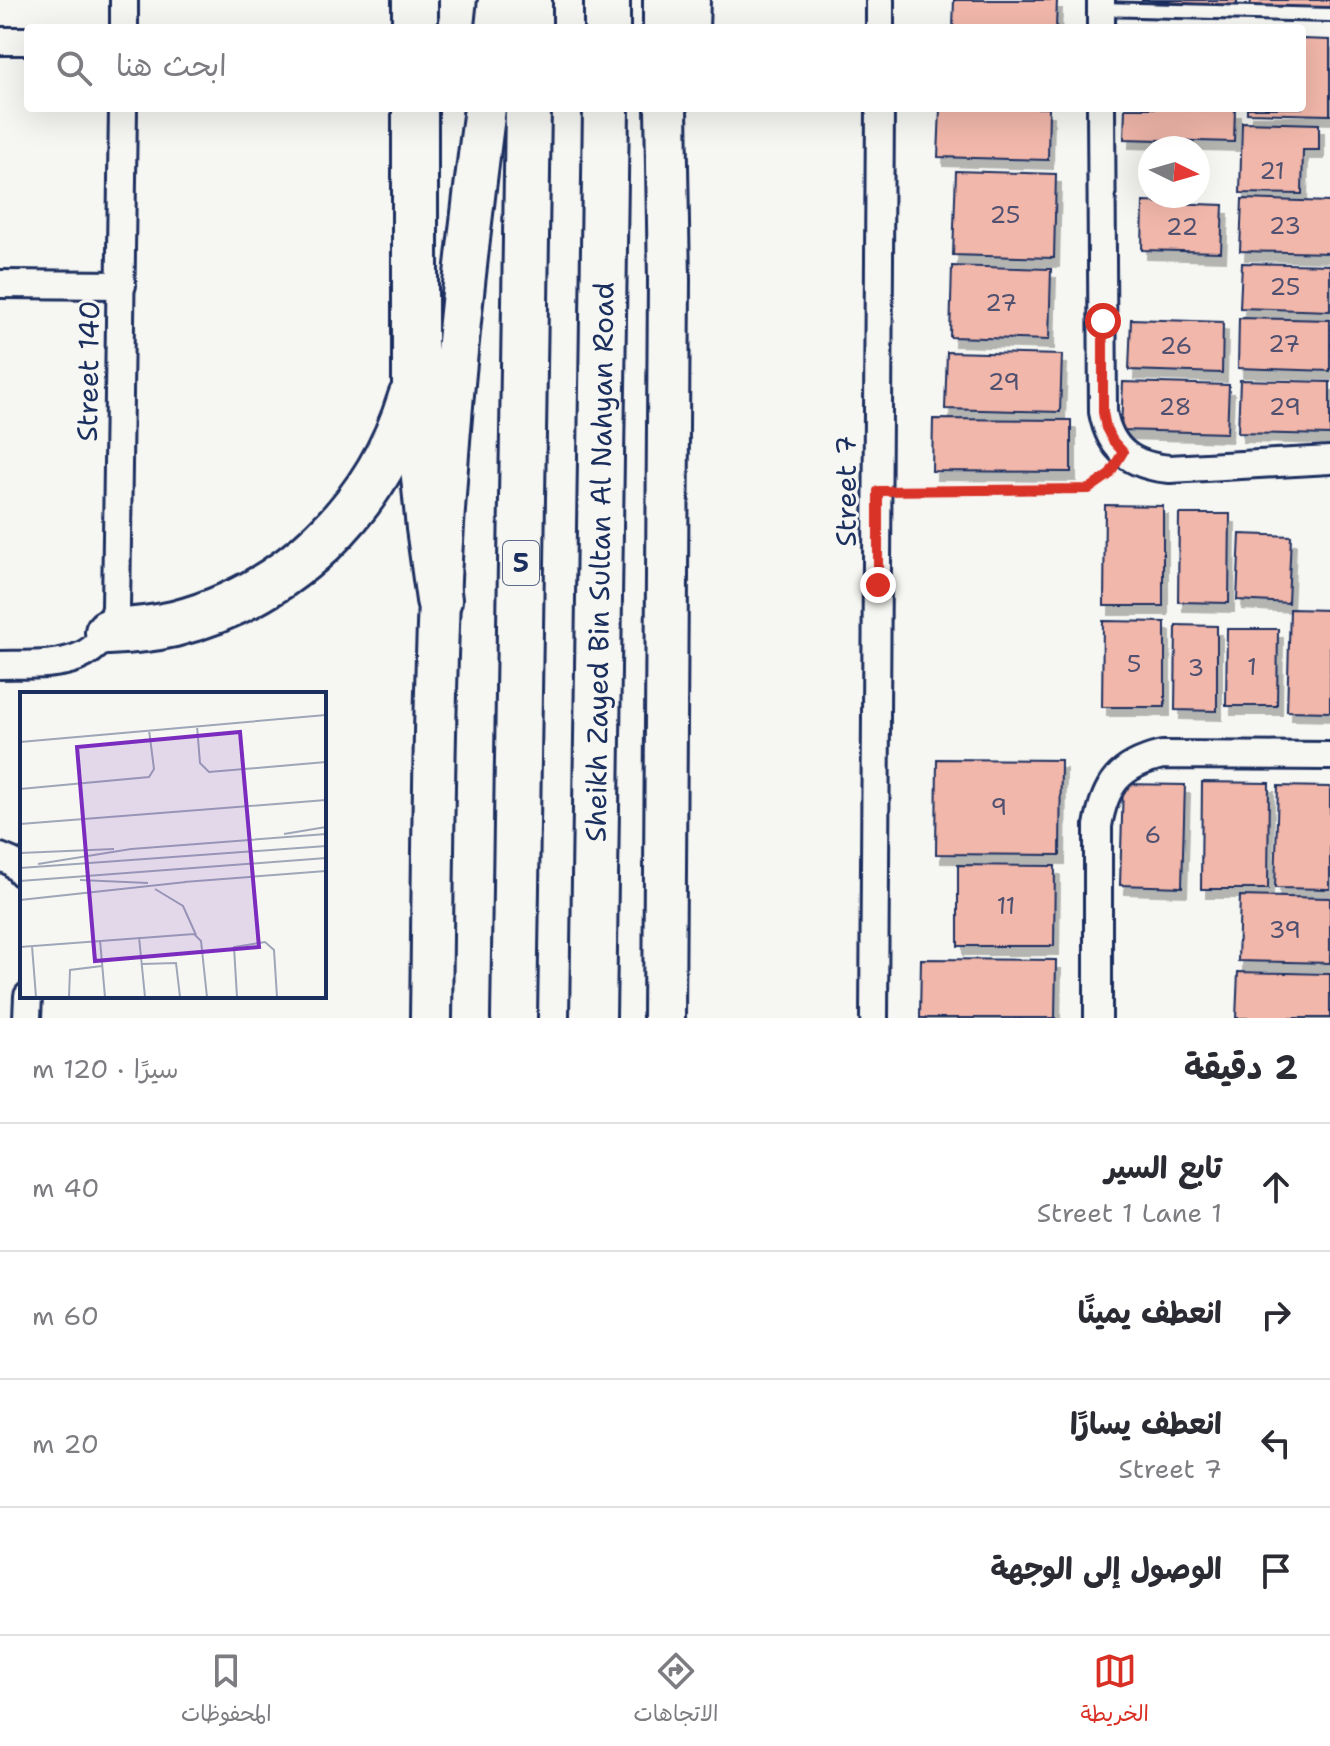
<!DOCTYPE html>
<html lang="ar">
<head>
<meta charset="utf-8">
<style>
  body { margin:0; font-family:"Shantell Sans","Playpen Sans Arabic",sans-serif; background:#f7f7f7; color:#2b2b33; direction:rtl }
  .compass { position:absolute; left:1138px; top:136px; width:72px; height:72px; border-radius:50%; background:#fff; box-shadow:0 8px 32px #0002; rotate:95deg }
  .stop { position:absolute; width:24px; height:24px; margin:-18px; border:6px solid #d93025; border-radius:50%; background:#fff }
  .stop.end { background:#d93025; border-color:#fff; box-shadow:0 2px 8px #0008 }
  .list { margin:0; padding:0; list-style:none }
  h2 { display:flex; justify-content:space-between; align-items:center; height:104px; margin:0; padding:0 32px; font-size:34px }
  h2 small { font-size:26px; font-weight:400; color:#7c7c81 }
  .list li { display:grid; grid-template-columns:52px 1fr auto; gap:24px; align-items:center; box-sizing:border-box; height:128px; padding:0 32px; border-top:2px solid #e1e1e2 }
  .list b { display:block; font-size:30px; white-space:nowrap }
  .list p { margin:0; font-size:26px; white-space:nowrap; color:#7c7c81 }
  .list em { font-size:26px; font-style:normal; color:#7c7c81 }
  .icon { flex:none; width:44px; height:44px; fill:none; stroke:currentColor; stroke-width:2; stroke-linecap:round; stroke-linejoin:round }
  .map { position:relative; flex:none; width:1330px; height:1018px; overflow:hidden; direction:ltr }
  .search { position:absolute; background:#fff; box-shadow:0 8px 32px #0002; left:24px; right:24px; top:24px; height:88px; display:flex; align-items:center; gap:20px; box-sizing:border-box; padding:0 28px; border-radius:8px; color:#7c7c81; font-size:30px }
  .sheet { height:616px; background:#fff }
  nav { display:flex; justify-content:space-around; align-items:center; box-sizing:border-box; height:112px; border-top:2px solid #e1e1e2; background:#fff; font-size:22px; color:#7c7c81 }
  nav a { display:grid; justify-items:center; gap:4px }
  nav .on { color:#d93025 }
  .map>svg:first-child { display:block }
  .building { fill:#f1b7aa; stroke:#1b2f5e; stroke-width:2; filter:url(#shadow) }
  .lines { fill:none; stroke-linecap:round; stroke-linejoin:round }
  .lane-casing { stroke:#1b2f5e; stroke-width:18 }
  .street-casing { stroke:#1b2f5e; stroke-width:32 }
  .secondary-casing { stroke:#1b2f5e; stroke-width:42 }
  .primary-casing { stroke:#1b2f5e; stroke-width:46 }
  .highway-casing { stroke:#1b2f5e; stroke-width:50 }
  .path { stroke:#1b2f5e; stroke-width:5; stroke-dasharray:6 6; stroke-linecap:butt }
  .lane { stroke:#f6f6f2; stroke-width:12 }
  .street { stroke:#f6f6f2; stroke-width:26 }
  .secondary { stroke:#f6f6f2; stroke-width:36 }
  .primary { stroke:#f6f6f2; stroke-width:40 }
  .highway { stroke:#f6f6f2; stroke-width:44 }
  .route { stroke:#d93025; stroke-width:10 }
  .labels { text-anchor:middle; stroke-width:6; stroke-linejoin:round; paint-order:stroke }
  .number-label { font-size:24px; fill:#505171 }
  .shield { fill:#f6f6f2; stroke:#5d6b8a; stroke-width:2 }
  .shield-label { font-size:26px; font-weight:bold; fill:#1b2f5e }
  .street-label { font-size:28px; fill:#1b2f5e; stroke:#f6f6f2 }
  .inset-road { fill:none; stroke:#9ea6b7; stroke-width:2 }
  .view { fill:#7b2cbf; fill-opacity:0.15; stroke:#7b2cbf; stroke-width:4 }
  .inset-edge { fill:none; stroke:#1b2f5e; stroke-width:4 }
</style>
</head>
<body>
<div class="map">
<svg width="1330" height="1018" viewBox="0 0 1330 1018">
  <defs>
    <filter id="shadow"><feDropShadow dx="5" dy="9" stdDeviation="0" flood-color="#0004"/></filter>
  </defs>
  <rect width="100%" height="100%" fill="#f6f6f2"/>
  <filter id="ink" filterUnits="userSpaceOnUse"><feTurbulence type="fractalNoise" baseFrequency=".0125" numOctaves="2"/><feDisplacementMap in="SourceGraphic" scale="16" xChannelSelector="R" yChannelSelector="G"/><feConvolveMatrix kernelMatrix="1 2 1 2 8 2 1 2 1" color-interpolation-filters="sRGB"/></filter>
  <g filter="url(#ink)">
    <g class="building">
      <path d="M954 0H1057L1056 28H953Z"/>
      <path d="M1141 0H1237V7Z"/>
      <path d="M1251 0H1330V13L1250 8Z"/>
      <path d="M1302 39 1330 40V115L1247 113V108H1302Z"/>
      <path d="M940 108H1049L1048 160 938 157Z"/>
      <path d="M1125 108H1235L1234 142 1124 139Z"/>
      <path d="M1242 122 1319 124V150H1303L1302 194 1240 193Z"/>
      <path d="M956 171 1056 174 1054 258 953 255Z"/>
      <path d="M1242 199 1330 202V253L1240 251Z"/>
      <path d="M1143 202 1223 205 1221 252 1142 250Z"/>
      <path d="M1242 263 1330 265V311L1240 308Z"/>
      <path d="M952 266 1051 269 1049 340 950 337Z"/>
      <path d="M1239 318 1330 320V371L1238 368Z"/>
      <path d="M1131 319 1223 322 1222 373 1129 370Z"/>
      <path d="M947 352 1062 355 1060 412 945 409Z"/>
      <path d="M1240 380 1330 382V435L1238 433Z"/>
      <path d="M1123 382 1229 385 1227 433 1121 430Z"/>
      <path d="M933 419 1071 420V472L932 471Z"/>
      <path d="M1105 505 1163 506V606H1104Z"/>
      <path d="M1179 514H1230L1229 603 1178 602Z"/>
      <path d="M1240 534 1291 536 1288 603 1237 600Z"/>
      <path d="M1290 609 1330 610V712L1287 711Z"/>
      <path d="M1103 621 1165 622V707H1102Z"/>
      <path d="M1176 625 1217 626V711L1175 710Z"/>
      <path d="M1227 629H1278L1277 706H1226Z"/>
      <path d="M937 759 1061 760 1060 855 936 854Z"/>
      <path d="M1202 782 1269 783 1268 889H1201Z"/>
      <path d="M1123 784 1185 785 1182 887 1120 885Z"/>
      <path d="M1278 786 1330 787V889L1275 888Z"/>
      <path d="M958 865 1055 866 1054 946H958Z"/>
      <path d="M1240 896 1330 898V963L1238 961Z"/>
      <path d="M921 959 1056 960 1055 1018H920Z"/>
      <path d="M1238 972 1330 974V1018H1236Z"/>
    </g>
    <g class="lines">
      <defs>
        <path id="lane" d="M1101 9 1330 15"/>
        <g id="street">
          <path d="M1101 0V28"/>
          <path d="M124 28V0"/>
          <path d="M880 28V0"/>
          <path d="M0 41H28"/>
          <path d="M1101 108 1103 412C1110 450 1132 466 1170 469L1330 460"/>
          <path d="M0 284 122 285"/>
          <path d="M0 665C52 664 101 670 116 608L123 108"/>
          <path d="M0 857 12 862 22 873"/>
          <path d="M27 1018 28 996"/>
          <path d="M874 1018 880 108"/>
          <path d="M1098 1018V826C1105 784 1120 765 1162 755L1330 756"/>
        </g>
        <path id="secondary" d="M690 28 691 0"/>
        <g id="primary">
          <path d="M664 0V28"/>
          <path d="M496 28 499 0"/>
          <path d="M431 1018C433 879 433 740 439 601 446 436 464 272 485 108"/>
          <path d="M664 1018 669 280 666 108"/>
        </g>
        <g id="highway">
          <path d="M415 28V0"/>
          <path d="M529 28V0"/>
          <path d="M607 28V0"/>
          <path d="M415 108V384L429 528 439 600"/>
          <path d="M108 632C130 631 152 629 174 624 288 595 377 509 411 397"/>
          <path d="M514 1018 528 108"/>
          <path id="s1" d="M593 1018 606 108"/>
        </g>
      </defs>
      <use href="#lane" class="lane-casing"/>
      <use href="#street" class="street-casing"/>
      <use href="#secondary" class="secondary-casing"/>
      <use href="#primary" class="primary-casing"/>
      <use href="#highway" class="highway-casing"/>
      <path class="path" d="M899 491H1062L1089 489 1109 475 1111 472"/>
      <use href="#lane" class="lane"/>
      <use href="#street" class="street"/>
      <use href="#secondary" class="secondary"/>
      <use href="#primary" class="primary"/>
      <use href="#highway" class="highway"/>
    </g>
  </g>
  <g class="lines" filter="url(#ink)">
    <path class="route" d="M878 585V491L1089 489 1109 475 1123 452 1113 441 1106 428 1103 412V321"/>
  </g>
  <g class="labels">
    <g class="number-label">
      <text x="1272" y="179">21</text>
      <text x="1005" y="223">25</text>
      <text x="1285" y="234">23</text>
      <text x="1182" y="235">22</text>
      <text x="1285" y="295">25</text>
      <text x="1001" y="311">27</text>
      <text x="1284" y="352">27</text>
      <text x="1176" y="354">26</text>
      <text x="1004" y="390">29</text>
      <text x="1175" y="415">28</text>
      <text x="1285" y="415">29</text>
      <text x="1134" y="672">5</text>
      <text x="1252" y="675">1</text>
      <text x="1196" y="676">3</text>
      <text x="999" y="815">9</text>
      <text x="1153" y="843">6</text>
      <text x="1006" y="914">11</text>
      <text x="1285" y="938">39</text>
    </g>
    <rect class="shield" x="503" y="541" width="36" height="44" rx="6"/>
    <g class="shield-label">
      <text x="521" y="572">5</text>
    </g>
    <g class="street-label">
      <text transform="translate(88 371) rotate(-89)" y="10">Street 140</text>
      <text transform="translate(846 491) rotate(-90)" y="10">Street 7</text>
      <text dy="10" stroke="none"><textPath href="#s1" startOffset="456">Sheikh Zayed Bin Sultan Al Nahyan Road</textPath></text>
    </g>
  </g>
  <g transform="translate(20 692)">
    <rect width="306" height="306" fill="#f6f6f2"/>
    <path class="inset-road" d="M177 34 180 71 189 80 306 70M0 50 306 23M0 97 129 85 134 77 129 38M0 132 306 108M264 142 306 135M0 161 94 157M18 172 111 157 306 142M0 176 306 154M60 188 128 191M0 189 306 166M164 190 306 179M135 197 163 214 176 243M0 208 166 190M119 245 125 305M80 248 85 305M12 254 16 305M0 255 174 242 181 249 187 305M122 272 156 271 160 305M49 305 50 278 82 274M217 305 214 255 245 250 254 258 257 305"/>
    <path class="view" d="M220 40 239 255 75 269 57 55Z"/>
    <rect width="306" height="306" class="inset-edge"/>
  </g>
</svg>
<svg class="compass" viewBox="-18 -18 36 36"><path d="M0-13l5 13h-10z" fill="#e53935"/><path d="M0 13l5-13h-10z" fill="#7c7c81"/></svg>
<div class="stop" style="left:1103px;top:321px"></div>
<div class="stop end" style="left:878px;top:585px"></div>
<div class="search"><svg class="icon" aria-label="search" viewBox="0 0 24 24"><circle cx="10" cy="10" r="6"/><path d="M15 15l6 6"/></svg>ابحث هنا</div>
</div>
<section class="sheet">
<h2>2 دقيقة<small>سيرًا · 120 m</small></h2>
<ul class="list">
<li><svg class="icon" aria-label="ahead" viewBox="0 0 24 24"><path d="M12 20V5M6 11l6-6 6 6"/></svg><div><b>تابع السير</b><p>Street 1 Lane 1</p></div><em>40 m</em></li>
<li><svg class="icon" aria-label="right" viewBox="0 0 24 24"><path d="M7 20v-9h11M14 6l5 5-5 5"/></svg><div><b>انعطف يمينًا</b></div><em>60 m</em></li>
<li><svg class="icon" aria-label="left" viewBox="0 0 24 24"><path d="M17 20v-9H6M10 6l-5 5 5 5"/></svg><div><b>انعطف يسارًا</b><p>Street 7</p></div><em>20 m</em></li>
<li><svg class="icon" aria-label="arrive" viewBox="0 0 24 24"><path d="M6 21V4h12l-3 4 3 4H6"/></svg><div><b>الوصول إلى الوجهة</b></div></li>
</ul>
</section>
<nav>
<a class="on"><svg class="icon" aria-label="map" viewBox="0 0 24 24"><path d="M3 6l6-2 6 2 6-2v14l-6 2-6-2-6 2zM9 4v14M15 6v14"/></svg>الخريطة</a>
<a><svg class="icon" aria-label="directions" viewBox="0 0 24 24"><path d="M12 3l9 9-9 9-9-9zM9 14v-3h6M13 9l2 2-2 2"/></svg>الاتجاهات</a>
<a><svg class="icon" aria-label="saved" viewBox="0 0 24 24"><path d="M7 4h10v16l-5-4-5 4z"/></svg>المحفوظات</a>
</nav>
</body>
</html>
